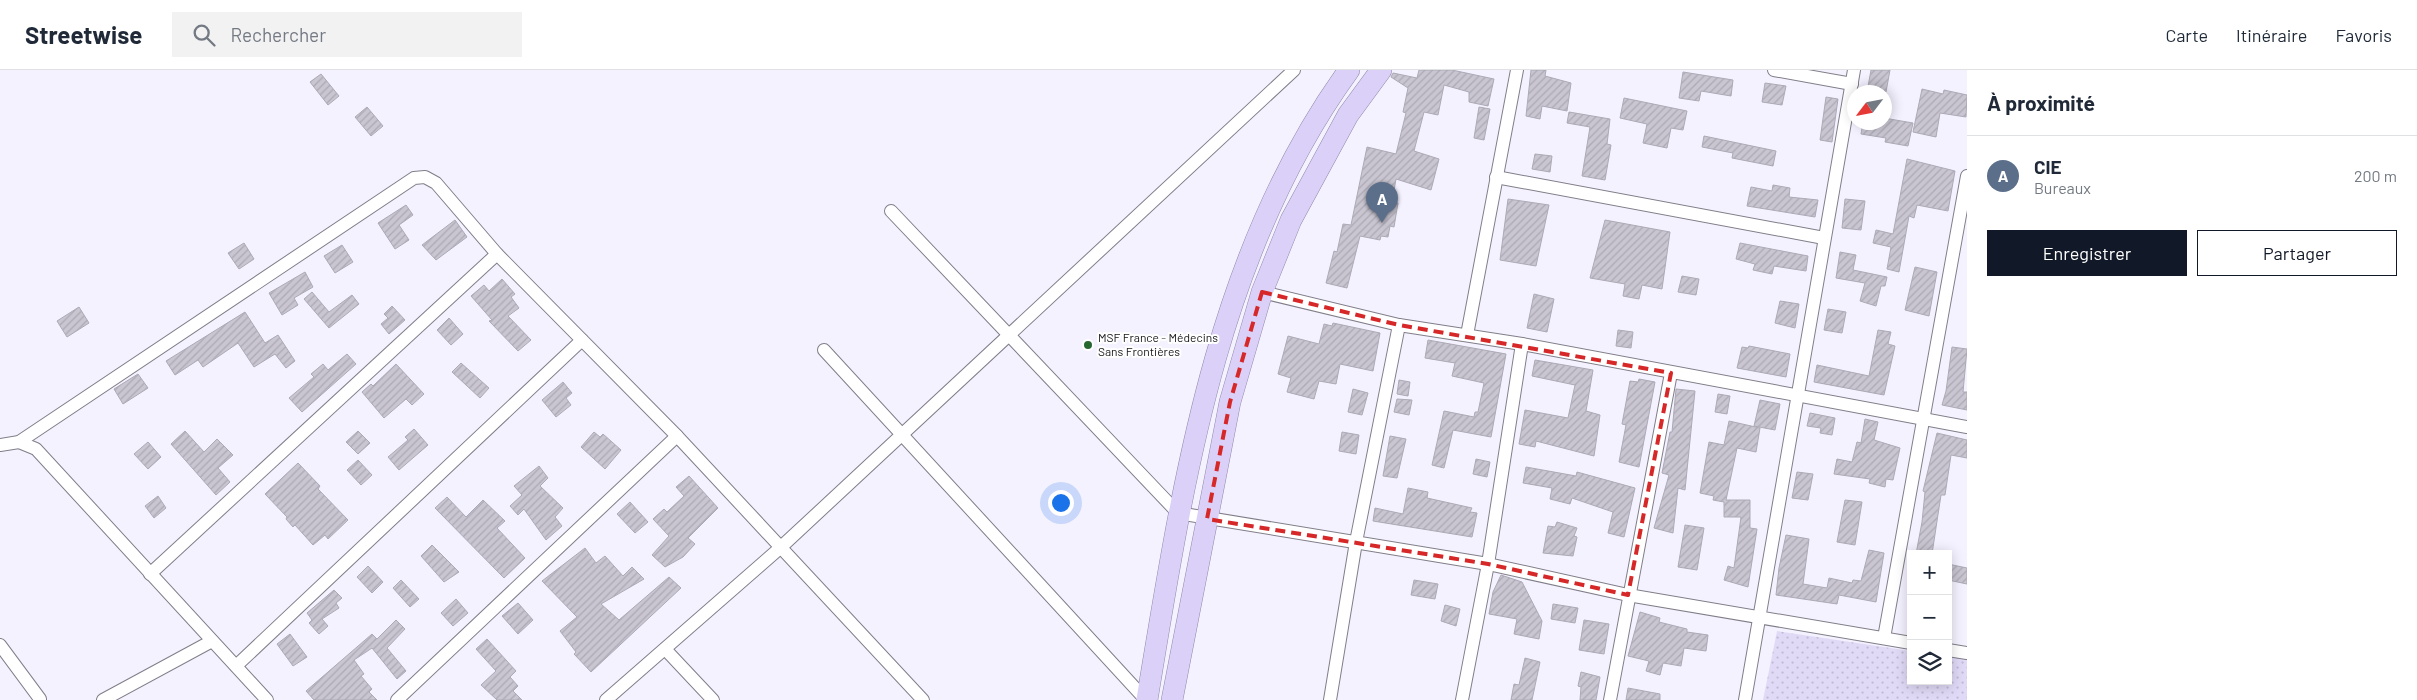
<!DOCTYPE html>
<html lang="fr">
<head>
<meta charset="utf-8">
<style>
  body { margin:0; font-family:Barlow,sans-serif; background:#f2f2f3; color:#1f2937 }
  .controls { position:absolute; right:15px; bottom:15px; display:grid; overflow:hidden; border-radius:0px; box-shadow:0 2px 12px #0003 }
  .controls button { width:45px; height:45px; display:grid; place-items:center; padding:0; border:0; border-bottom:1px solid #e0e1e3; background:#fff; color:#1f2937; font:25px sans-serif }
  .compass { position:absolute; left:1847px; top:15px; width:45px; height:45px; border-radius:50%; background:#fff; box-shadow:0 2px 12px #0003; rotate:238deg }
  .you { position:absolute; left:1060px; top:432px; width:18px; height:18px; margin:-12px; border:4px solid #fff; border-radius:50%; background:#1a73e8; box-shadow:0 0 0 8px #1a73e833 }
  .badge { display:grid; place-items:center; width:32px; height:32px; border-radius:50%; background:#111827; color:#fff; font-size:16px; font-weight:700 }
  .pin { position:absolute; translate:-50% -41px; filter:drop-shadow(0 1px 2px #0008) }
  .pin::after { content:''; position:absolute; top:26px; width:18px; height:15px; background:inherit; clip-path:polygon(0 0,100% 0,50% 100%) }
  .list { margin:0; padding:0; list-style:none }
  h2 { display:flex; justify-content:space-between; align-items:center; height:65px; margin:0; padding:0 20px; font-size:21px }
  h2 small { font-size:16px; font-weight:400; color:#747a83 }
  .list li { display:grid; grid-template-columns:32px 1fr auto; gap:15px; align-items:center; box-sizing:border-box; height:80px; padding:0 20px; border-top:1px solid #e0e1e3 }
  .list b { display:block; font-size:19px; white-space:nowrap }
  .list p { margin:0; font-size:16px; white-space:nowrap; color:#747a83 }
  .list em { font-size:16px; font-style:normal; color:#747a83 }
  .actions { display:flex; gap:10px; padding:15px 20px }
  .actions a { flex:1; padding:11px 0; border:1px solid #111827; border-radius:0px; text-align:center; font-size:18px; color:#111827 }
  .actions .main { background:#111827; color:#fff }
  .icon { flex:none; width:28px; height:28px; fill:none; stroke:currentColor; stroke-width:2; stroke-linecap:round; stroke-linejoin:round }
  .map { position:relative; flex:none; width:1967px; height:630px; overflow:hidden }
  header { display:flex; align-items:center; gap:30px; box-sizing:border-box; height:70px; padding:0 25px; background:#fff; border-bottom:1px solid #e0e1e3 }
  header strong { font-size:24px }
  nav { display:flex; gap:28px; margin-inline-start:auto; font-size:18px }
  .search { width:350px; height:45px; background:#f2f2f3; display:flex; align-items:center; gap:12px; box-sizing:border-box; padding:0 18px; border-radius:0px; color:#747a83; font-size:19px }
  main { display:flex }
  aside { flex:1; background:#fff }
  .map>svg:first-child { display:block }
  .grass { fill:url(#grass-dots) }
  .building { fill:url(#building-hatch); stroke:#acaab5 }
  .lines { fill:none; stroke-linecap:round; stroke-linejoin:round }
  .minor-casing { stroke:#817e89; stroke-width:14 }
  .trunk-casing { stroke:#9087a8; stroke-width:22 }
  .minor { stroke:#fff; stroke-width:12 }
  .trunk { stroke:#dbd0f8; stroke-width:21 }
  .marked { fill:none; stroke:#d62828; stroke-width:4; stroke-dasharray:10 6; stroke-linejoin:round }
  .poi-dot { fill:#266731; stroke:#fff; stroke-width:2 }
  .labels { text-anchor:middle; stroke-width:4; stroke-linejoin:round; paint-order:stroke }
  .poi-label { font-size:12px; fill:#151418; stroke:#fff; text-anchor:start }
</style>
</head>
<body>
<header>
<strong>Streetwise</strong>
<div class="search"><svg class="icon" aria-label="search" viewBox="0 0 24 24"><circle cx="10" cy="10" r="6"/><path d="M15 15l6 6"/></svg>Rechercher</div>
<nav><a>Carte</a><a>Itinéraire</a><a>Favoris</a></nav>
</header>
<main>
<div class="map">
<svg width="1967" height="630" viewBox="0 0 1967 630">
  <defs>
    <pattern id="grass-dots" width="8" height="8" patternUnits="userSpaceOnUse" patternTransform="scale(1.25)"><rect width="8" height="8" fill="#e1daf7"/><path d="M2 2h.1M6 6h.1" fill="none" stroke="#c0bad3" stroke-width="1.8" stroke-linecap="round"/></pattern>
    <pattern id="building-hatch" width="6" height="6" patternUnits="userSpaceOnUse" patternTransform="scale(1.25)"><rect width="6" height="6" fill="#c9c6d2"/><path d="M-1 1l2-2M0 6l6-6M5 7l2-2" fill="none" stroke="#aca9b4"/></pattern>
  </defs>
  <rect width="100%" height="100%" fill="#f5f2ff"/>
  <path class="grass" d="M1777 561 1911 581V611H1948V586L1967 589V630H1763Z"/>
  <g class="building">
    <path d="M1419 0H1452L1494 9 1488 36 1469 32V22L1444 15 1438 45 1424 42 1414 81 1439 89 1431 120 1396 109 1392 132 1398 133 1394 157 1390 156 1388 167 1381 166 1380 170 1360 166 1347 218 1326 213 1334 181 1337 182 1343 154 1351 155 1367 77 1396 84 1406 43 1403 42 1408 18 1391 7 1393 3 1417 8Z"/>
    <path d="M1531 0H1546L1545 6 1571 13 1567 41 1542 36 1540 49 1526 46Z"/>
    <path d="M1871 0H1890L1886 22H1867Z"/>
    <path d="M1683 2 1733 10 1731 26 1701 21 1699 31 1679 28Z"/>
    <path d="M321 4 339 26 328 35 310 12Z"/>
    <path d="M1765 13 1786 16 1782 35 1762 32Z"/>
    <path d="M1922 19 1943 24 1944 20 1967 25 1966 47 1940 43 1936 67 1913 62Z"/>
    <path d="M1826 27 1838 29 1832 72 1820 70Z"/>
    <path d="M1624 28 1687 41 1683 60 1671 58 1667 78 1643 73 1647 54 1620 48Z"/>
    <path d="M367 37 383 56 371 66 355 47Z"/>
    <path d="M1479 37 1490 39 1484 70 1474 68Z"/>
    <path d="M1569 42 1610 49 1607 74 1611 75 1605 110 1582 106 1590 57 1567 53Z"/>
    <path d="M1884 48 1913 53 1908 76 1885 72 1886 68 1861 64 1863 52H1884Z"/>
    <path d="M1704 66 1776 81 1773 96 1732 88 1733 83 1702 77Z"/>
    <path d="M1535 84 1552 86 1550 102 1532 99Z"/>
    <path d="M1907 89 1955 101 1948 141 1917 135 1914 148 1909 146 1899 202 1887 199 1891 177 1873 173 1876 160 1893 164Z"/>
    <path d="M1773 115 1790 118 1789 127 1818 130 1815 147 1747 136 1751 117 1772 121Z"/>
    <path d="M1508 129 1549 135 1536 196 1500 190Z"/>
    <path d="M1845 129 1865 131 1861 160 1842 158Z"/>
    <path d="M406 135 413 145 399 155 409 170 395 179 378 153Z"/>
    <path d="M455 150 467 167 436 190 422 175Z"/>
    <path d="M1605 150 1670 162 1662 219 1642 215 1639 229 1623 226 1625 214 1590 208Z"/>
    <path d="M244 173 254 189 239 199 228 183Z"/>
    <path d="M1740 173 1808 186 1806 201 1774 196 1772 204 1753 200 1755 194 1736 189Z"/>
    <path d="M342 175 353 192 335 203 324 186Z"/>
    <path d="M1840 182 1856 185 1853 200 1887 207 1885 216H1881L1876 236 1860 231 1865 213 1836 208Z"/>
    <path d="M1915 197 1937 202 1929 246 1905 240Z"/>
    <path d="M305 202 313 217 294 228 298 235 282 245 269 223Z"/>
    <path d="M1682 206 1699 209 1696 225 1678 222Z"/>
    <path d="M502 209 515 224 511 227 519 238 508 246 531 270 518 281 489 251 492 250 471 226 484 215 489 221Z"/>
    <path d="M312 222 329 242 352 225 359 234 329 258 304 229Z"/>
    <path d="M1534 224 1554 229 1547 262 1527 258Z"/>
    <path d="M1780 231 1799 234 1795 258 1775 253Z"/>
    <path d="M392 236 405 250 389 264 381 254 388 248 384 244Z"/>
    <path d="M79 237 89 253 67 267 57 251Z"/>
    <path d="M1828 239 1846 242 1842 263 1824 260Z"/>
    <path d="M245 242 265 273 278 265 295 291 286 298 275 284 254 297 238 273 203 297 198 290 175 305 166 291Z"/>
    <path d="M449 248 463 264 451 275 437 260Z"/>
    <path d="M1333 253 1380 263 1373 301 1340 294 1336 314 1319 311 1314 329 1287 322 1291 308 1278 304 1288 266 1319 274 1324 254 1332 256Z"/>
    <path d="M1618 260 1633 262 1631 278 1616 276Z"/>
    <path d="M1878 260 1891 262 1888 274 1895 276 1884 325 1814 312 1817 295 1869 306Z"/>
    <path d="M1428 270 1506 284 1491 367 1453 360 1444 398 1432 395 1444 341 1474 347 1475 342H1478L1484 313 1452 306 1455 293 1425 288Z"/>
    <path d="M1749 276 1790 284 1786 307 1737 298 1742 277 1748 278Z"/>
    <path d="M1952 277 1967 279 1963 322H1967V340L1942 335 1946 321Z"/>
    <path d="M347 284 356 294 302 342 289 328 314 307 311 304 323 294 328 300Z"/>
    <path d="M1535 290 1593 300 1586 341 1600 345 1594 386 1536 371 1535 377 1519 374 1525 340 1568 348 1575 315 1532 306Z"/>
    <path d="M461 293 489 318 480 328 452 302Z"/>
    <path d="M396 294 424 324 412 335 406 329 384 348 362 322 371 314 373 316Z"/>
    <path d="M138 304 148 318 123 334 114 319Z"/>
    <path d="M1639 309 1655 312 1639 397 1619 392 1626 355 1622 354 1630 311 1638 312Z"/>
    <path d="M1399 310 1410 312 1408 326 1397 324Z"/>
    <path d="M563 312 572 323 566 328 571 335 556 347 542 330Z"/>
    <path d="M1353 319 1368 323 1362 345 1348 342Z"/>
    <path d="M1676 319 1695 321 1685 420 1678 418 1673 463 1654 458 1669 405 1662 403 1670 362H1672Z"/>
    <path d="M1718 324 1730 326 1727 344 1715 342Z"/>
    <path d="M1397 329 1412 330 1409 345 1394 342Z"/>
    <path d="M1760 330 1780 334 1775 360 1754 356Z"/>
    <path d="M1810 343 1835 348 1832 365 1820 363 1821 358 1807 356Z"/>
    <path d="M1865 349 1878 352 1874 370 1900 378 1893 410 1886 409 1885 417 1869 413 1870 409 1834 404 1837 389 1852 392 1857 372 1861 373Z"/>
    <path d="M1729 351 1760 358 1756 382 1737 378 1726 430H1750V458L1757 459 1748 517 1724 510 1728 496 1734 498 1741 447H1724V432L1713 430 1714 426 1700 423 1709 372 1724 375Z"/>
    <path d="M414 359 428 375 399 400 388 387 408 370 405 367Z"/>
    <path d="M185 361 204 382 217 369 233 385 218 398 230 412 216 425 171 374Z"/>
    <path d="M358 361 370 373 358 384 346 372Z"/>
    <path d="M594 362 600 367 603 364 621 380 605 399 581 377Z"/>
    <path d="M1342 362 1359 365 1356 384 1339 381Z"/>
    <path d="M1937 363 1967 370V388L1951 385 1945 425H1941L1932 484H1916L1922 452 1925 422 1923 421Z"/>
    <path d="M1390 366 1406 369 1397 408 1383 406Z"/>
    <path d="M148 372 161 387 148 399 134 384Z"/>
    <path d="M1476 389 1490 392 1487 407 1473 404Z"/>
    <path d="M358 390 372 405 361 415 347 400Z"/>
    <path d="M298 393 320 416 318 419 348 450 328 469 325 465 313 475 295 455 293 457 286 449 287 447 265 424Z"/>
    <path d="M539 396 548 408 540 416 563 438 555 447 562 456 546 470 524 439 518 445 510 436 522 425 514 416Z"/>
    <path d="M1526 397 1576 406 1577 402 1635 418 1624 467 1608 463 1613 442 1572 428 1570 434 1550 429 1552 418 1523 413Z"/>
    <path d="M1797 402 1813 404 1808 430 1792 428Z"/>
    <path d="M689 406 718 438 688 468 695 474 683 487 665 497 652 485 669 466 653 449 664 439 667 442 684 426 676 417Z"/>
    <path d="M1408 418 1428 422 1427 428 1472 438 1470 442 1477 443 1472 467 1373 451 1375 438 1403 444Z"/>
    <path d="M158 426 166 438 154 448 145 436Z"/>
    <path d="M447 427 466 447 483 430 505 451 497 458 525 488 504 508 435 438Z"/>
    <path d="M1845 430 1862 432 1855 475 1837 472Z"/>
    <path d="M630 432 648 452 635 463 617 444Z"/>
    <path d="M1557 452 1577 458 1574 466 1577 467 1573 486 1543 483 1548 456 1555 457Z"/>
    <path d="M1685 455 1704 458 1697 500 1678 497Z"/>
    <path d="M1786 465 1809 469 1803 514 1827 518 1829 508 1852 513 1853 510 1861 511 1869 480 1884 483 1876 532 1839 525 1837 534 1776 525 1779 498Z"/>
    <path d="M432 475 459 502 444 512 421 486Z"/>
    <path d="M585 478 596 493 605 486 623 506 632 497 644 509 601 534 619 550 669 507 681 518 591 602 574 584 576 582 560 561 577 547 542 511Z"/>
    <path d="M1948 494 1967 498V514L1948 510Z"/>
    <path d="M368 496 383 512 372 523 357 507Z"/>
    <path d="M1501 505 1522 512 1542 551 1539 569 1514 564 1517 549 1489 544 1493 522Z"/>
    <path d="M401 510 419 529 410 537 393 518Z"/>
    <path d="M1414 510 1438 514 1435 529 1411 525Z"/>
    <path d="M334 520 342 528 336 533 339 538 322 549 328 556 319 564 309 553 312 550 307 543Z"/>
    <path d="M456 529 468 543 453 556 441 543Z"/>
    <path d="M518 533 533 550 518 564 502 546Z"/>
    <path d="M1553 534 1578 538 1575 553 1551 549Z"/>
    <path d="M1445 535 1460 539 1456 556 1441 551Z"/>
    <path d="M1640 542 1660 548 1659 552 1687 559V562L1708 565 1706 581 1684 578 1681 596 1663 593 1660 605 1646 601 1649 591 1628 586Z"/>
    <path d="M396 550 405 559 387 578 406 601 397 609 372 578 354 590 364 604 361 606 372 619 369 622 377 630H314L306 621 372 564 377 569Z"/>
    <path d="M1584 550 1609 554 1604 584 1579 580Z"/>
    <path d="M290 564 307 587 293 596 277 574Z"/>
    <path d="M487 569 516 601 510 607 518 616 513 621 522 630H497L481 615 496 601 476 579Z"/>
    <path d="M1525 588 1540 592 1532 630H1511L1514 614 1519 615Z"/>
    <path d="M1581 602 1600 607 1596 630H1580L1581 617 1578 616Z"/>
    <path d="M1628 618 1660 624V630H1626Z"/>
  </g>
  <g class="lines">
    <defs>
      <g id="minor">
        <path d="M1774 0 1852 14"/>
        <path d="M1496 107 1824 168"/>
        <path d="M891 141 1178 443 1488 494 1628 525 1911 573"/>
        <path d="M1262 222 1399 255 1522 274 1967 357"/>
        <path d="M1467 265 1517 0"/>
        <path d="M824 280 1146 630"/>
        <path d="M19 372 36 379 267 630"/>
        <path d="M0 375 19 372 414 108 425 107 436 113 497 184 677 366 923 630"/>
        <path d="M150 504 497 184"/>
        <path d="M1884 568 1967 106"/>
        <path d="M0 575 40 629"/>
        <path d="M665 579 713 630"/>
        <path d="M1948 580 1967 583"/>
        <path d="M236 596 582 270"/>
        <path d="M103 630 212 571"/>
        <path d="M397 630 677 366"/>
        <path d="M606 630 780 478 1294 0"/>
        <path d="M1330 630 1356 472 1399 255"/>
        <path d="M1462 630 1488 494 1522 274"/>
        <path d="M1610 630 1671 303"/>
        <path d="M1745 630 1854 0"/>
      </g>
      <g id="trunk">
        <path d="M1147 630C1183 413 1216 183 1349 0"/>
        <path d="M1172 630 1230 332 1262 222 1291 150 1348 45 1381 0"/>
      </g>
    </defs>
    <use href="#minor" class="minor-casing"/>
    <use href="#trunk" class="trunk-casing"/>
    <use href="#minor" class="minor"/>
    <use href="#trunk" class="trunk"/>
  </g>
  <path class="marked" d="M1262 222 1399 255 1671 303 1628 525 1488 494 1207 449 1230 332Z"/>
  <circle class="poi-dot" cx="1088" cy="275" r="5"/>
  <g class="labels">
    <g class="poi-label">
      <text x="1098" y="272">MSF France - Médecins<tspan x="1098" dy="14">Sans Frontières</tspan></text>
    </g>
  </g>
</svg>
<div class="controls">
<button>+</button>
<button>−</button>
<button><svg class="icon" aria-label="layers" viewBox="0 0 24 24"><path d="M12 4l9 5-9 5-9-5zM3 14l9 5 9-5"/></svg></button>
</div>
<svg class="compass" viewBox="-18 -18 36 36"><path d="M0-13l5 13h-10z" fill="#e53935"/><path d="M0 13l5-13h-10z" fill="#747a83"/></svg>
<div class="you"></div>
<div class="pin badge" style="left:1382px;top:153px;background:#5c6f8a">A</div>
</div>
<aside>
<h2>À proximité<small></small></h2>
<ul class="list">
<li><span class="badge" style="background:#5c6f8a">A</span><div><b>CIE</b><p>Bureaux</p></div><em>200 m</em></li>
</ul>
<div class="actions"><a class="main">Enregistrer</a><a>Partager</a></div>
</aside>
</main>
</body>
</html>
